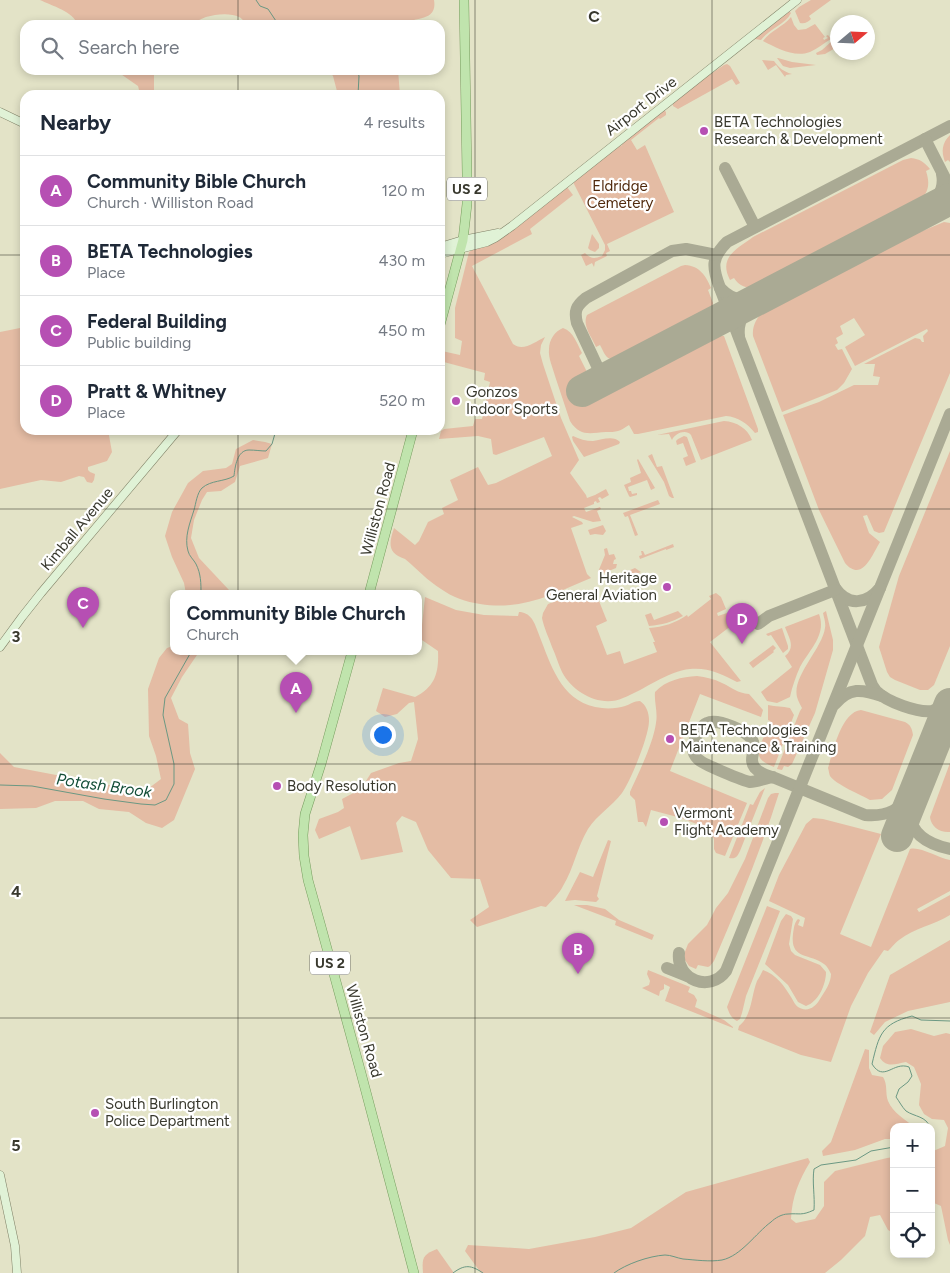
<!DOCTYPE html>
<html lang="en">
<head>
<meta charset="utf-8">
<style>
  body { margin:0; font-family:Figtree,sans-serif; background:#f2f2f3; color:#1f2937 }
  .controls { position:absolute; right:15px; bottom:15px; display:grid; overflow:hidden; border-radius:10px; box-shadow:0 2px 8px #0003 }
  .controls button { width:45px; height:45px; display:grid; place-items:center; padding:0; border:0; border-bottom:1px solid #e0e1e3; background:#fff; color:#1f2937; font:25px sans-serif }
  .compass { position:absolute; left:830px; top:15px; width:45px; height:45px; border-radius:50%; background:#fff; box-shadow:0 2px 8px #0003; rotate:71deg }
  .you { position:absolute; left:382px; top:734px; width:18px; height:18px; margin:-12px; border:4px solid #fff; border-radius:50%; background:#1a73e8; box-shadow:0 0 0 8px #1a73e833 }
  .badge { display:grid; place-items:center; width:32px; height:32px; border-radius:50%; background:#b64fb3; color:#fff; font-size:16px; font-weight:700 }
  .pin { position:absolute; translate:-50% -41px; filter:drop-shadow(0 1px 2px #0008) }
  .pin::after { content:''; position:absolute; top:26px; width:18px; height:15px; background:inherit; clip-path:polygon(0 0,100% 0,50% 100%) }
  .popup { position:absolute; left:170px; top:590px; width:252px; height:65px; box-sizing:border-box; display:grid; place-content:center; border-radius:10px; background:#fff; filter:drop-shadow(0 1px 4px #0005); font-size:16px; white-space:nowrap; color:#747a83 }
  .popup b { font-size:19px; color:#1f2937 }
  .popup::after { content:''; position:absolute; left:50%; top:100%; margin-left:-10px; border:10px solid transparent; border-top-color:#fff }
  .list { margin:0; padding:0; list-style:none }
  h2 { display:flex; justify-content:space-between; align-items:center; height:65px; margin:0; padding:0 20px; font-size:21px }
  h2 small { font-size:16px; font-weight:400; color:#747a83 }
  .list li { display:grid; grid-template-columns:32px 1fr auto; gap:15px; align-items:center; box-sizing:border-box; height:70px; padding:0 20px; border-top:1px solid #e0e1e3 }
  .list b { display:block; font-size:19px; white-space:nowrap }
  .list p { margin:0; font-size:16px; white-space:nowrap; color:#747a83 }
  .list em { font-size:16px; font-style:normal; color:#747a83 }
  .icon { flex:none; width:28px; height:28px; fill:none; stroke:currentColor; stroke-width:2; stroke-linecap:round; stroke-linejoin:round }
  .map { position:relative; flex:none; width:950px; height:1273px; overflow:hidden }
  .search { position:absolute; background:#fff; box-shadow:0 2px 8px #0003; left:20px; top:20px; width:425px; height:55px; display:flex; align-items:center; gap:12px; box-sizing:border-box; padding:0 18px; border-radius:15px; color:#747a83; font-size:19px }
  .panel { position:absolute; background:#fff; box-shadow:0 2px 8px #0003; left:20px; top:90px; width:425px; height:345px; border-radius:15px }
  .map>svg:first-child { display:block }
  .green { fill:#e4bca4 }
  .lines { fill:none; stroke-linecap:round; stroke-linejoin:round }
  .stream { stroke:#6b9883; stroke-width:1 }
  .taxiway { stroke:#aaaa94; stroke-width:12 }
  .runway { stroke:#aaaa94; stroke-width:32 }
  .secondary-casing { stroke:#808167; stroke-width:9 }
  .primary-casing { stroke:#759c5d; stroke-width:10 }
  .secondary { stroke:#e0f2d6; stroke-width:8 }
  .primary { stroke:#c0e4ad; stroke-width:9 }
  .grid { fill:none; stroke:#39392e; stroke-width:1; stroke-opacity:0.55 }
  .poi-dot { fill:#b64fb3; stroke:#fff; stroke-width:2 }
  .labels { text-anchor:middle; stroke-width:4.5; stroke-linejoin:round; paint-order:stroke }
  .shield { fill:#fff; stroke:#74746d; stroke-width:1 }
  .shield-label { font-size:14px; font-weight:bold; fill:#39392e }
  .street-label { font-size:15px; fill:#39392e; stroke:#fff }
  .poi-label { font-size:15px; fill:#39392e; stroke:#fff; text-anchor:start }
  .park-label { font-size:15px; fill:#50290c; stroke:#fff }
  .water-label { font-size:16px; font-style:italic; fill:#124d37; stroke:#fff }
  .grid-label { font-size:16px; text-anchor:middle; font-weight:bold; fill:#39392e; stroke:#fff; stroke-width:4.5; stroke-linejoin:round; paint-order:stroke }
</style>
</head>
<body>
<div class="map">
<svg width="950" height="1273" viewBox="0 0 950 1273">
  <rect width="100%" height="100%" fill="#e3e3c7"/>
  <g class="green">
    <path d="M40 0H434C438 23 412 16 400 25H269L267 21 262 25H248C245 23 242 18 239 17 228 11 200 15 193 25H78C73 11 52 6 40 0Z"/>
    <path d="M811 0H831L809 16 811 19C808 22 805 24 800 23L795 11 799 7Z"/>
    <path d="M789 11 791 13C785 25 770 28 761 40L755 39Z"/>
    <path d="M791 17 794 25 798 30 806 29 815 24 825 37 823 38 824 40 828 38 826 36 828 35 831 39C824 43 817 49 810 52 794 58 777 48 763 41 771 30 783 27 791 17Z"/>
    <path d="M832 41 836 45 837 44V47L825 54 817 55 816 53 822 50Z"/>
    <path d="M778 58 792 62 816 65 790 68 783 66 777 58Z"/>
    <path d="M762 60 774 61C779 68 784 72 792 74L786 75 785 77 776 65 768 70Z"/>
    <path d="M727 64 730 66 740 83 736 85 732 79 678 109 673 106V103L702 80 724 65Z"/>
    <path d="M115 70H154V90L156 95H130L139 90 138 86Z"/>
    <path d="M328 70H398L400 95H338L333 76Z"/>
    <path d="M664 110 666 112V115L660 119 659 118 631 140 637 150 645 145 674 212 607 244 610 251 606 253 607 256 595 262 594 267 592 263 586 266 581 255 585 253C591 259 594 259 602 256L605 250V245L573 182 619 145 621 146 622 145 621 143Z"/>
    <path d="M950 135V162L948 160 945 162C941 151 942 143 950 135Z"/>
    <path d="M911 158C920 159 924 162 930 169L926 171C930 183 929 192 920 200L757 286C747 289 740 287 734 278L730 280C718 257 737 249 753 237L903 160Z"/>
    <path d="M567 187 573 195 530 229 532 234 472 266 513 344C523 352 535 342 545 337L541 345 540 353 543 364 561 418 579 460 570 473 586 495 587 498 595 495 606 489 609 495 602 499 600 497 598 498 600 502 597 503 596 501 594 502V504L584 508 586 512 600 507 601 509 597 511 601 521 593 522 574 516 572 517 582 522 583 524 571 528 587 574 591 578C553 594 522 611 480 604 466 602 452 597 441 589 428 581 417 569 405 559 387 553 389 543 394 528L415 545 419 541 428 522 444 514 442 508 458 500 450 480 478 467 488 485 496 483 552 456 544 437 496 455 493 454 491 439 478 436 439 439 441 431 444 429 473 426 475 419H482L490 382 484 380 485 373 440 361 442 351 460 355 462 341 455 338V308L469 252Z"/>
    <path d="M944 222 950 223V373L884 532 879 533 874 531 867 515 863 516 869 533 880 542C872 555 862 583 845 563L819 510 783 415 819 402 854 385H878L880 377 873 376 875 364H864L915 338 920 339 922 342H924L923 336 928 331 927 329 855 366 845 347 865 335 854 318 840 326 843 334 836 338 838 343 835 345 838 350 842 349 852 369 844 383 837 390 782 412 753 336C752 325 757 318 764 310L908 237Z"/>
    <path d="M592 234 599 244V248L595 252 590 250 588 248Z"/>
    <path d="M685 265C700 266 706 276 711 288L708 290 713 303 712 308 708 311 618 358C606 362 605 354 600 345L596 347C592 337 582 326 587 315L681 266Z"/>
    <path d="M25 327V430H108L112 452 107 461 88 467V470L90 472 95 474 94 480 92 483 87 482 84 477 79 476 61 482 41 480 0 489V332Z"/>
    <path d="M563 328C574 332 577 344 582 353L579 356 588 374 576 380 588 401 716 335 724 336 758 429V432L755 433C747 423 738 417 726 416L638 434H634L629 425C625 427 622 430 618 431 615 432 610 432 606 432 590 433 580 437 570 421 565 406 560 391 555 376 553 368 548 358 549 349 549 340 555 331 563 328Z"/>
    <path d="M724 421C737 422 747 428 752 440L701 460 691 435C686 429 675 433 672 440L669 434 657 435Z"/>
    <path d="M573 436C579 439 586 441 593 441 602 440 613 435 620 442L619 444 584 457 573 441 572 437Z"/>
    <path d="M684 436 687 437 696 462 686 466 683 458 688 456 683 443 677 445 676 441 678 439Z"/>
    <path d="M253 440 265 442 272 444 268 458C259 461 249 463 240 466L235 482 221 491 207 492 202 500 194 520 191 538 199 558 229 590 227 594H186L184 583 172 557 165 536 172 512 188 483 203 471 226 468 232 464 236 449Z"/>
    <path d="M950 451V646L934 685 928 690H920L895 680 890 677 887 672 879 647 899 576Z"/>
    <path d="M652 454 657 467 662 466 674 498H672L669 496 664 482 648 456Z"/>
    <path d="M638 459 655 488 651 490 647 480 628 487 629 491H631L632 494 637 493V495L630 497 629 496 624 485 631 482 630 478 641 473 637 460Z"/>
    <path d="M658 500 660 504 630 515 638 535 635 536 628 516 625 517 623 513Z"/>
    <path d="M603 525 606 531 603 535 595 534 590 535 588 530Z"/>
    <path d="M673 544 674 547 666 550V549L640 559 639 556 642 555 641 551H643L645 555Z"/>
    <path d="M607 548 609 555 614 554 616 559 614 560 613 564H617L616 568 599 575 598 572 605 555 604 549Z"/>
    <path d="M635 568 641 572 625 579 623 573Z"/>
    <path d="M581 591H590L597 596 607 621 596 626 607 655 620 651 624 664 657 652 653 642H655L649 628C663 627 676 623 687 615L688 617 711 599 709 596 716 593 721 597 726 609 717 613 718 616 727 613 729 616 746 609 749 612 710 642 741 681 737 682C722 674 707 667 690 669 668 671 644 690 623 698 601 708 573 693 562 672 558 664 556 655 552 647 549 638 544 628 542 618L543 613 548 604Z"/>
    <path d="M425 597 456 610 484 615 518 616 519 612C524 612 528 614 532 619 536 625 538 633 541 640 553 671 564 704 602 708 609 709 619 708 625 706 631 704 634 701 640 701 646 705 649 712 649 721 649 736 631 780 622 793 612 806 597 815 588 829 577 847 574 868 563 886 559 894 552 900 546 907L541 906 477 927 470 920 489 907 480 879 451 878 428 850 416 822 402 816 396 823 403 852 361 860 350 826 319 839 315 830 319 819 338 812 344 808 342 799 361 789 371 773 399 763 411 761 418 739 414 702 409 703 397 714 385 717 376 711 383 688 415 697C435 687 439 673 438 651L419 638V624L422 625Z"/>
    <path d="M678 611 683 616C672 622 662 625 649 626L645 615 651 613 654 620Z"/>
    <path d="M826 611 833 640V650L815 713 792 764 788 767 784 766 782 770 777 769 800 711 802 708C800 704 798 701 797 697 792 676 822 649 825 628 826 623 824 618 823 613Z"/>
    <path d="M819 614C827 635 809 650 800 667 796 676 792 687 790 697L777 703 767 701 761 692 792 667 785 656C796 647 789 638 785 627Z"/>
    <path d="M782 628 788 646V649L783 653 771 635 768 636 766 634Z"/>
    <path d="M773 645 776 648 773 651 774 652 753 668 749 663Z"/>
    <path d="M173 646 174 652H199L182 677 171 698 179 719 188 724 190 753 195 769 174 820 162 828 146 823 129 812 99 809 83 801H55L36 808 0 809V753L14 767 130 789 145 791 161 779 156 756 149 736 148 689 159 658 167 648Z"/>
    <path d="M697 676C706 677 714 679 722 683 733 688 737 693 749 694L763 710 761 717 700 694 670 771 747 803 725 856 716 853 714 849V839L707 828 681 818 651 810 646 827 643 822H638L635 800 630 795V792C639 772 653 744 656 723 658 712 654 702 655 692 666 680 682 677 697 676Z"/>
    <path d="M768 705C776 707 782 706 790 708L794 715 774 767C765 763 759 761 758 751L770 721 768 720Z"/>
    <path d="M861 710 905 722C911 725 912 729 913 735L892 790 882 799 870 800C861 795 835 784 830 776 829 774 829 771 828 768 833 752 841 712 861 710Z"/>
    <path d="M950 763V832C940 833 931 827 930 817Z"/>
    <path d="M765 788 740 851C737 857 736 859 729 858L750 804 753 805 760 792Z"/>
    <path d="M775 793H779C761 850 738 905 714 961L710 966 708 967 698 965 696 969 689 966 683 957 688 944 707 925 716 908 728 893 745 859 768 798 771 794Z"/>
    <path d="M813 818 823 819 881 834 840 934 871 947 910 849C920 846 938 858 950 860V891L917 909 919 912 950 895V915C934 925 914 928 899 940 895 943 891 948 888 951L884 950 868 973 851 1006 831 1062 801 1055 738 1030 739 1026C752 1016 751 996 757 981 759 978 761 974 763 970 776 974 785 987 791 997 793 1000 795 1005 798 1007 807 1013 816 1007 820 999 825 991 831 983 831 974 829 970 827 966 824 964 809 953 790 960 793 934 794 928 794 923 798 919L800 920 798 925 803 927 805 918 769 901 779 875 806 824Z"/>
    <path d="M608 840 611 841 597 896 599 899 596 902 575 900 565 901 580 872 593 877Z"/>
    <path d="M574 905H587L605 909 619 920 654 935 652 940 615 925 616 921Z"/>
    <path d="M767 906 780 911 746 996 742 1013 740 1019 737 1021C731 1018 729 1013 727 1007Z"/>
    <path d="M786 914 791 916 793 919 789 944 791 951 795 955 820 965 826 972C826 985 818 1002 806 1006L798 1002 788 985 765 964 781 921Z"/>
    <path d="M950 940V1002L908 1011 885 1022 874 1035 870 1032 890 975Z"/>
    <path d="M648 970 690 987 688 992 694 995 697 1000 695 1007 724 1020 733 1027V1028L665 1001 670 987 664 984V989L660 991 659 996 642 988 649 985 650 981 647 974Z"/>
    <path d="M911 1029 934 1036 946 1033 950 1034V1245L948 1240 941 1206 934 1203 931 1204V1152L945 1146 948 1128 944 1120 932 1119 924 1114 919 1105 921 1084 914 1067 906 1062C895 1064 887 1068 880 1058L883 1046 895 1032Z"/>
    <path d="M865 1049 869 1050V1068L872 1075 883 1077C888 1085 885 1093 888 1101 893 1113 905 1119 914 1127H894V1139H885L855 1150 823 1156 822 1151 831 1142Z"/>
    <path d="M894 1157V1233L888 1230 880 1215 870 1217 865 1236 841 1260 825 1273H481L465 1251 468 1245 529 1249 595 1237 631 1228 686 1192 808 1158 810 1162C799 1180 792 1197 791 1219L796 1223 815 1219 824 1206V1182L835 1171 887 1158Z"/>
    <path d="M437 1249 454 1273H423C422 1258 422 1255 437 1249Z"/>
  </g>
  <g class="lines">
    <g class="stream">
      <path d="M256 0 260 6 268 9 276 21 292 25"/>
      <path d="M357 70 359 76 358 95"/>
      <path d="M201 594C201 583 201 574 196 564 194 560 189 556 188 551 184 537 190 523 194 510 196 503 197 493 202 488 211 480 224 482 234 476 235 467 237 450 249 450 255 450 261 451 266 451L272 444 276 430"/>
      <path d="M0 785 32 786 104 799 141 804 155 805 166 800 174 784V764L163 715 165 698 191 652"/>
      <path d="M930 1127C926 1116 915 1117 906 1111 902 1107 899 1101 896 1097L899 1089 908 1082 912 1076 909 1067C893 1061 884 1083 872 1064 879 1035 881 1024 912 1016L921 1020 950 1021"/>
      <path d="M453 1273C465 1264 471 1265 483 1273"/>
      <path d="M614 1273C626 1264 649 1256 665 1255 671 1255 677 1258 683 1259 696 1260 710 1262 722 1260 741 1256 756 1233 771 1222 775 1218 782 1214 788 1214 800 1213 801 1216 814 1210 815 1196 812 1182 814 1169L821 1165 856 1160 871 1151 894 1147"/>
    </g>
    <g class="taxiway">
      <path d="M950 126 727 242C711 258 712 267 720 288L872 685C872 685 876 691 876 691 887 702 918 713 932 711 939 709 945 705 950 701"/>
      <path d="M925 139 950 188"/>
      <path d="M725 168 755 227"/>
      <path d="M923 214 938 210 950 208"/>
      <path d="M920 215C933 204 946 193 942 174"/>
      <path d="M720 288C739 308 752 297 774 291 758 305 736 310 739 336"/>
      <path d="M705 327C715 320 725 317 726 303"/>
      <path d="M626 368C615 373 608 376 598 368L577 323C574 311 576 306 586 298L672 251 686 249 716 255"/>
      <path d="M835 588C848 607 867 604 880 588L950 414"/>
      <path d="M758 624 769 616 835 590"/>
      <path d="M835 704C849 687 862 689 882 696"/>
      <path d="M773 777C765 778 757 782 750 782 744 781 702 764 698 759 693 754 692 748 694 742 697 735 700 726 707 723 717 718 750 731 753 742 756 752 748 759 755 768 760 774 768 776 775 778L865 815C889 817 899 809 915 793"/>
      <path d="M912 798C912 803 910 809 910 814 911 836 932 845 950 849"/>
      <path d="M679 953C676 980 710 993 726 971L880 588"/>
      <path d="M667 968 687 976"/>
    </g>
    <g class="runway">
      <path d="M582 391 950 199"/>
      <path d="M897 836 950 704"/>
    </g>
    <defs>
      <g id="secondary">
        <path d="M0 112 25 124"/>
        <path d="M440 247 463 240 498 233"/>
        <path d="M440 254 487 242 495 238 512 226 797 0"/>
        <path d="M0 647 22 617 41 593 178 430"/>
        <path d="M0 1175 15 1246 17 1273"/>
      </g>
      <g id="primary">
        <path d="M440 325 463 240 467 204V174L464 0"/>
        <path d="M369 594 413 430"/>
        <path d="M352 652 321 764 305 814 303 835 304 856 308 880 320 923 361 1073 414 1273"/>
      </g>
    </defs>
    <use href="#secondary" class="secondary-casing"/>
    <use href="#primary" class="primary-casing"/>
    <use href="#secondary" class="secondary"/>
    <use href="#primary" class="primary"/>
  </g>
  <path class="grid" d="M238 0V25M475 0V1273M712 0V1273M238 70V95M0 255H25M440 255H950M238 430V1273M0 509H950M0 764H950M0 1018H950"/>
  <g class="poi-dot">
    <circle cx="704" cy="131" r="5"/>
    <circle cx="456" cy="401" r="5"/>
    <circle cx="667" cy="587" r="5"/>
    <circle cx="670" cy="739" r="5"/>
    <circle cx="277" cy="786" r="5"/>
    <circle cx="664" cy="822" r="5"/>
    <circle cx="95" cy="1113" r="5"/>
  </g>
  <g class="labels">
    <g class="shield">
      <rect x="447" y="177.5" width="40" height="23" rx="4"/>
      <rect x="310" y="951.5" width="40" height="23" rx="4"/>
    </g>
    <g class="shield-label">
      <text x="467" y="194">US 2</text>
      <text x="330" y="968">US 2</text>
    </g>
    <g class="street-label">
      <text transform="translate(641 106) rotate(-38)" y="5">Airport Drive</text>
      <text transform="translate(378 509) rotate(-75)" y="5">Williston Road</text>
      <text transform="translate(77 529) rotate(-50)" y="5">Kimball Avenue</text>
      <text transform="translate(364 1031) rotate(74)" y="5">Williston Road</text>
    </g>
    <g class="poi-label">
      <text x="714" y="127">BETA Technologies<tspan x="714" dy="17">Research &amp; Development</tspan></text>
      <text x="466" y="397">Gonzos<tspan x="466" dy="17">Indoor Sports</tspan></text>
      <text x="657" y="583" text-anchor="end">Heritage<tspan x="657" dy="17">General Aviation</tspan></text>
      <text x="680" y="735">BETA Technologies<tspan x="680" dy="17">Maintenance &amp; Training</tspan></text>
      <text x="287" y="791">Body Resolution</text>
      <text x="674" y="818">Vermont<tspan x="674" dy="17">Flight Academy</tspan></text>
      <text x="105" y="1109">South Burlington<tspan x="105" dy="17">Police Department</tspan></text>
    </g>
    <g class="park-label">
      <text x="620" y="191">Eldridge<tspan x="620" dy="17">Cemetery</tspan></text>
    </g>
    <g class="water-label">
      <text transform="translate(104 785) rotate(8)" y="6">Potash Brook</text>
    </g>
  </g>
  <g class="grid-label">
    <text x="594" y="22">C</text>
    <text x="16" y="642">3</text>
    <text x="16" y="897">4</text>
    <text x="16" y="1151">5</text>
  </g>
</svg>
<div class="controls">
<button>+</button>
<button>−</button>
<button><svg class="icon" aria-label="locate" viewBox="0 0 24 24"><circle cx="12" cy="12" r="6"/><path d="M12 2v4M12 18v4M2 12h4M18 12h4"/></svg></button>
</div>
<svg class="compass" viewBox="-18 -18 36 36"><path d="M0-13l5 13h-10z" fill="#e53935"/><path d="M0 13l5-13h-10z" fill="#747a83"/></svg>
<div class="you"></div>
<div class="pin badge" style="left:296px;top:713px">A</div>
<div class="popup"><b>Community Bible Church</b>Church</div>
<div class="pin badge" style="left:578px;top:974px">B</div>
<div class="pin badge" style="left:83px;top:628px">C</div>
<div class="pin badge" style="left:742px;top:644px">D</div>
<div class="search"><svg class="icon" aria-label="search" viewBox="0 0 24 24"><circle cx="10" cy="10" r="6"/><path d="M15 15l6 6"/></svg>Search here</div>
<section class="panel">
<h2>Nearby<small>4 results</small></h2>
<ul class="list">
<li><span class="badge">A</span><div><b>Community Bible Church</b><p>Church · Williston Road</p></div><em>120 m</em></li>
<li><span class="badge">B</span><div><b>BETA Technologies</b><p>Place</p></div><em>430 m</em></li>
<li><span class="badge">C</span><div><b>Federal Building</b><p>Public building</p></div><em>450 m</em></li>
<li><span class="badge">D</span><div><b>Pratt &amp; Whitney</b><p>Place</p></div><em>520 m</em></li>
</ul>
</section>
</div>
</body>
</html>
